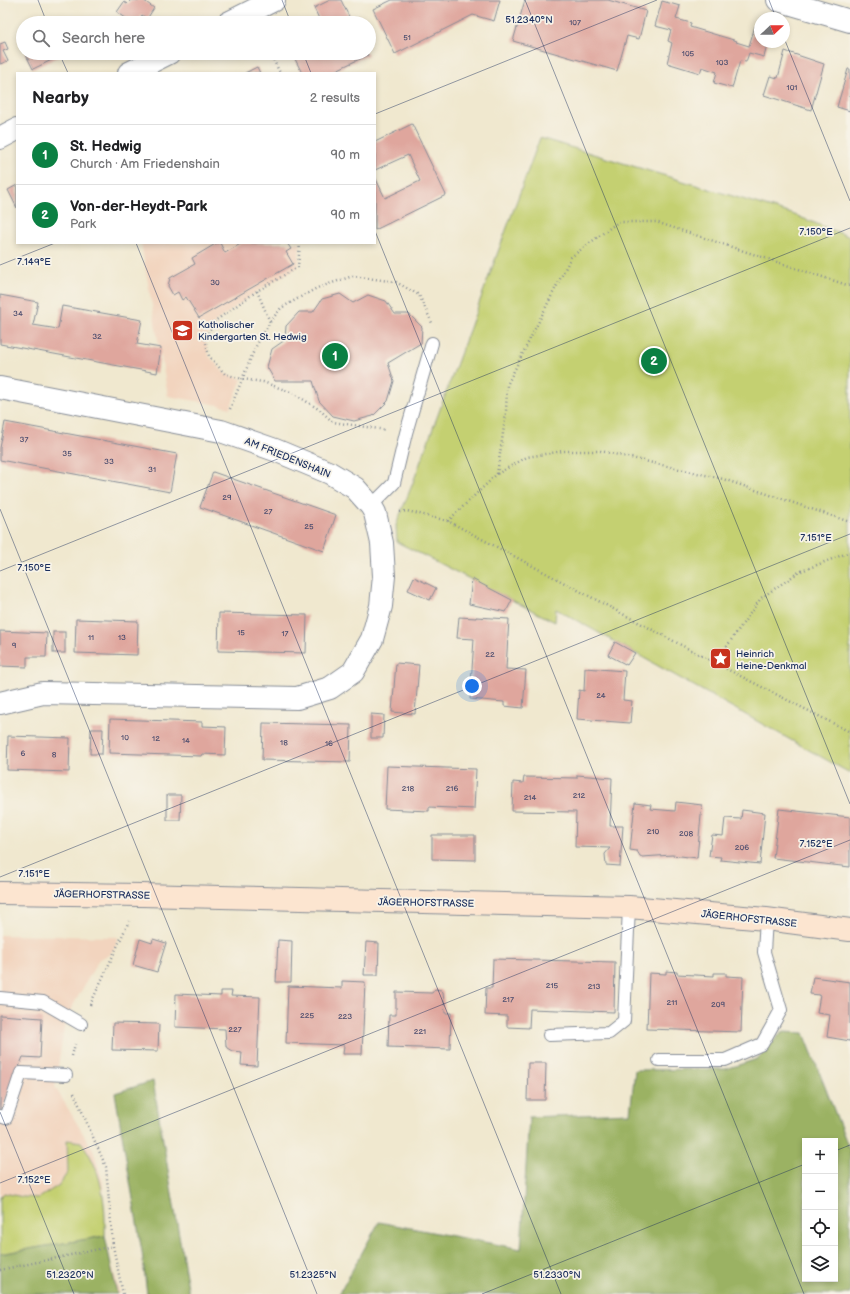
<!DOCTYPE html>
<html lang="en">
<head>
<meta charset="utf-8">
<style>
  body { margin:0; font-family:"Balsamiq Sans",sans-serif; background:#f6f6f6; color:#202124 }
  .controls { position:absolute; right:12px; bottom:12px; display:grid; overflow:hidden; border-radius:0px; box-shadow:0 2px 6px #0003 }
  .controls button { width:36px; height:36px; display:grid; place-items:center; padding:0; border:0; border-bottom:1px solid #e0e0e0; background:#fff; color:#202124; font:20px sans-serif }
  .compass { position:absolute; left:754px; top:12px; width:36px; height:36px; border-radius:50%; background:#fff; box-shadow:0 2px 6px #0003; rotate:68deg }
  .you { position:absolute; left:472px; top:686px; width:14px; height:14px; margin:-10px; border:3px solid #fff; border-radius:50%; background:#1a73e8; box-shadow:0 0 0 6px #1a73e833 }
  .badge { display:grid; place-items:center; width:26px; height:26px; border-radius:50%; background:#0b8043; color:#fff; font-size:13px; font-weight:700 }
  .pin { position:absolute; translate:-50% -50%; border:2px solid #fff; box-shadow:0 1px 4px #0006 }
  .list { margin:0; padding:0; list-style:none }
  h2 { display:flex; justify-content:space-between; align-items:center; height:52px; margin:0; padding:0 16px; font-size:17px }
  h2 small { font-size:13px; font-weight:400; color:#757577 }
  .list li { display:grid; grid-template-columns:26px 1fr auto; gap:12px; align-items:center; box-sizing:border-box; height:60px; padding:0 16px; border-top:1px solid #e0e0e0 }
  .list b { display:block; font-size:15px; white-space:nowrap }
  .list p { margin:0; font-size:13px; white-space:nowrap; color:#757577 }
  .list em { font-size:13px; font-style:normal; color:#757577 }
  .icon { flex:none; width:22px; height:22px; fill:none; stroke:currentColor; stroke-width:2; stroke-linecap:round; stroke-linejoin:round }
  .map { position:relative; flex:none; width:850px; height:1294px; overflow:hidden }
  .search { position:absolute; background:#fff; box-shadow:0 2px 6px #0003; left:16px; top:16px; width:360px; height:44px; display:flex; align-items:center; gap:10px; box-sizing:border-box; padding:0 14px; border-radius:22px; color:#757577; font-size:15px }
  .panel { position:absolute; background:#fff; box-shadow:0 2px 6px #0003; left:16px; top:72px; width:360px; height:172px; border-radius:0px }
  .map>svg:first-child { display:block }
  .built { fill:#f2d4be }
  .green { fill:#c4d071; stroke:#708068 }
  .forest { fill:#9bb263; stroke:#5b7060; fill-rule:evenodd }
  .building { fill:#dfa69d }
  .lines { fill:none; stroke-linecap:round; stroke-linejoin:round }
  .service-casing { stroke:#868c96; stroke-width:14 }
  .minor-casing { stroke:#868c96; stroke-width:24 }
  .secondary-casing { stroke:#868c96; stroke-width:24 }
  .path { stroke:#868c96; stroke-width:2.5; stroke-dasharray:1 3; stroke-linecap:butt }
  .service { stroke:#fff; stroke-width:12 }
  .minor { stroke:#fff; stroke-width:22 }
  .secondary { stroke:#fce5d0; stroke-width:22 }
  .ticks { fill:none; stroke:#1b2f5e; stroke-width:1; stroke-opacity:0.45 }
  .labels { text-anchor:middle; stroke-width:3.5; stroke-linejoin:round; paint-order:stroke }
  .number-label { font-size:8px; fill:#4c4d6e }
  .poi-label { font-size:10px; fill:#1b2f5e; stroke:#f7f3e8; text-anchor:start }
  .street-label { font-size:10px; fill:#1b2f5e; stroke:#f7f3e8 }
  .ticks-label { font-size:10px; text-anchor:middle; fill:#1b2f5e; stroke:#f7f3e8; stroke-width:3.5; stroke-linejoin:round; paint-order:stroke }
</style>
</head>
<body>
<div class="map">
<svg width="850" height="1294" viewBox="0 0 850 1294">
  <rect width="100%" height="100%" fill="#f7f3e8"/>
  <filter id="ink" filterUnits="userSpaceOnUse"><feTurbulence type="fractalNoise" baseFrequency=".025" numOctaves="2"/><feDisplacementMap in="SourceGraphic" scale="8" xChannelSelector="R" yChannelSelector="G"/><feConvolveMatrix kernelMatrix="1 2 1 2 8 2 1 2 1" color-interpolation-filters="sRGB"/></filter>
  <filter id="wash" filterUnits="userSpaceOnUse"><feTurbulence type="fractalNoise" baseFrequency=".012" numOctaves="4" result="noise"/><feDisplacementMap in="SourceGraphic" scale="16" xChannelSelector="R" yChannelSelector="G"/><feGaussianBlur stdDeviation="0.9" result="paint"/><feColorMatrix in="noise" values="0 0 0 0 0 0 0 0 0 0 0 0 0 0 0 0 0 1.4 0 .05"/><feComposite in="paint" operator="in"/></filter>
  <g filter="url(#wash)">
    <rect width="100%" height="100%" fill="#f0e8cf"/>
    <g class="built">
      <path d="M141 243H300L298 267 257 291 216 321 205 339 209 356 225 374 242 379 230 408 219 405 168 396Z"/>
      <path d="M0 935 118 937 115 947 109 955 99 959 65 1020 55 1087 93 1150 103 1183 105 1236 110 1259 120 1294H0Z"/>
    </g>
    <g class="green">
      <path d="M540 138 792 214 850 237V773L556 609 555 622 397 542 396 525 412 485Z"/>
      <path d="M67 1140 81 1142C102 1169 106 1203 105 1236L0 1254V1197L4 1193 23 1197 39 1198 59 1185 68 1172Z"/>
    </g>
    <g class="forest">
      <path d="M782 1032 804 1033 850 1151V1294H339L379 1222 521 1249 529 1117 630 1113 635 1070 726 1069 757 1059ZM805 1141H835V1279H805Z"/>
      <path d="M153 1081 189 1294H147L142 1252 115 1093Z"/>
      <path d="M105 1236 117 1294H0V1254Z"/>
    </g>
    <g id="blocks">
      <g class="building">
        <path d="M131 0H143L154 8 147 19 142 15 137 23H133L117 12 124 2 127 4Z"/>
        <path d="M330 0H341L352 23H321L314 8Z"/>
        <path d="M392 0H500L494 21 473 15 395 54 373 9Z"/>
        <path d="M525 0H608L646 11 639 39 627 36 617 71 513 41Z"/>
        <path d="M662 1 680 6 676 19 691 23 690 27 737 41 736 42 749 46 755 26 760 27V42H768L764 57 749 53 746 62 740 61 732 88 714 83 717 72 702 67 700 73 667 63 672 43 668 41 671 30 655 26Z"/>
        <path d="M5 42 8 49 3 51 8 61 0 64V44Z"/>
        <path d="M785 51 824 64 811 110 764 95 770 76 778 78Z"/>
        <path d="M25 53H63L64 54 33 69Z"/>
        <path d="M292 53H367L368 55 330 73H302Z"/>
        <path d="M257 67 260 73H245Z"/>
        <path d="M848 69H850V111L837 107Z"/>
        <path d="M412 124 446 195 375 230V177L385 198 420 181 408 155 375 170V142Z"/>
        <path d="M17 185V208L8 190Z"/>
        <path d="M217 243H220L225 253 242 243H287L291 249 286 252 293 264 199 318 186 297 182 300 178 292 173 295 168 286 170 278 195 264 192 258Z"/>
        <path d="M340 294 353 303 368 295 386 301 395 314H409L422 327 421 343 388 363 394 381 388 401 373 416 354 421 333 416 319 401 313 381H275L267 367 272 349 285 340 286 326 299 312H313L322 299Z"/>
        <path d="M0 295 38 302 33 325 58 329 62 306 142 320 137 344 161 348 157 373 0 344Z"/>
        <path d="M5 422 177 454 170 492 0 460V448Z"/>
        <path d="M213 472 336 515 324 551 200 507Z"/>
        <path d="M414 577 436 588 430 600 408 590Z"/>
        <path d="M472 579 512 600 506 612 469 604Z"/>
        <path d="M219 613 307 615 306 653 218 651Z"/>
        <path d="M459 617 476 618V617L509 619 506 669 526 670 523 708 504 706V702L470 699 474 639 457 638Z"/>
        <path d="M76 619 138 621 137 655 75 653Z"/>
        <path d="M0 631 47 633 46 657H27V667L0 666Z"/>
        <rect x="53" y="632" width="12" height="21"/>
        <path d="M615 642 635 653 627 665 608 655Z"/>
        <path d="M396 663 419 665 415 714 392 712Z"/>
        <path d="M585 668 625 671 623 700 632 701 630 723 577 719 579 690 584 691Z"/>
        <path d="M371 714 384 715 383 738H371Z"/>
        <path d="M110 719 202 722V726L226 727 225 755 202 754 201 756 109 753Z"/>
        <path d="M263 723 351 725 350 762 262 760Z"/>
        <path d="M91 729H103L102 754H90Z"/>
        <path d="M8 736 70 738 69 772 7 770Z"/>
        <path d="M387 766 476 769 474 809 429 807V811L385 809Z"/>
        <path d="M577 775 612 778 610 826H623L620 866 606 865 605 854 610 848 575 847 576 812 512 811 513 782 523 783 524 777 577 778Z"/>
        <path d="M167 795H181L180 820H167Z"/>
        <path d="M676 802 702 805 697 858 672 855 642 857 640 856 637 851 630 850 635 803 651 805 650 809 675 811Z"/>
        <path d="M779 809 850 817V867L773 858Z"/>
        <path d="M742 810 765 813 760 864 720 860 721 857 709 856 712 835 723 836 725 818 741 819Z"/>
        <path d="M432 835H475V860L432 859Z"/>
        <path d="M140 939 152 943 153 939 166 943 157 972 133 965Z"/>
        <path d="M278 940 292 941 291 982H276Z"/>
        <path d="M366 942 379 943 378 975H364Z"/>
        <path d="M493 959 615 962 614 1012 530 1009 529 1028 507 1027V1016L485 1015 486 988H492Z"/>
        <path d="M666 971 677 972V974L714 976V973H726V976L743 977 741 1032 647 1029 649 973 666 974Z"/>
        <path d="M813 977 850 982V1041L827 1037 830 1015 817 1013 820 995 810 994Z"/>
        <path d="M342 981 365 982 362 1054H343L344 1045 286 1043 288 986 342 988Z"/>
        <path d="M435 989 441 990 443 992 445 1013H451L450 1049 388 1047 389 1015H396V992L432 993Z"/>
        <path d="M221 991H232L231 996 260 997 257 1066 241 1065 242 1052 232 1051 227 1048 226 1046 225 1029 175 1027 176 994 221 996Z"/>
        <path d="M0 1015 42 1018 40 1058 23 1057 0 1113Z"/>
        <path d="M113 1023 159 1024 158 1051 112 1050Z"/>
        <path d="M528 1063H546L545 1100H527Z"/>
      </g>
    </g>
  </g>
  <g filter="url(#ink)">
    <use href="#blocks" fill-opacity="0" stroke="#868c96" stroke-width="1"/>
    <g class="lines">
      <defs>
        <g id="service">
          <path d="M371 506 394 483 406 433 432 343"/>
          <path d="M0 998 43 1002 81 1024"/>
          <path d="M549 1035 609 1033 624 1021 629 907"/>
          <path d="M659 1060H725L762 1044 781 1010 764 952 766 919"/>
          <path d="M0 1116 6 1118 21 1073 66 1075"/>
        </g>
        <g id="minor">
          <path d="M778 0 850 21"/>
          <path d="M228 23 274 0"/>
          <path d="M129 73 169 53"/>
          <path d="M0 138 17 129"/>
          <path d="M0 388 221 431 275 450 330 473 355 488 371 506 375 513 382 543 384 576 381 606 372 639 353 672 330 688 297 698 43 693 0 703"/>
        </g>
        <path id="secondary" d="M0 893 141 895 629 907 766 919 850 930"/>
      </defs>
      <use href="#service" class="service-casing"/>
      <use href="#minor" class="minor-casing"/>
      <use href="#secondary" class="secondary-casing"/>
      <g class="path">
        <path d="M270 53 280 73"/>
        <path d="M300 243 298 267 257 291 215 321 205 339 209 356 225 374 242 379 263 382 293 393 320 410 333 422 386 430"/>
        <path d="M257 291 270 322"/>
        <path d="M230 409 255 348 270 322 281 308 317 288 353 276 396 282 419 295 432 323"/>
        <path d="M497 474 506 413 507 385 571 257 618 222H656L850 286"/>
        <path d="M400 512 407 511 448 521 715 663 850 732"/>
        <path d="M448 521 497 474 527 457 563 451H601L723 479 850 522"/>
        <path d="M715 663 761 598 799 572 850 552"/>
        <path d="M90 1005 130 919"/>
        <path d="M72 1056 75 1044"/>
        <path d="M74 1093 106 1167 113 1246 123 1294"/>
        <path d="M0 1270 113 1246"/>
      </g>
      <use href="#service" class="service"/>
      <use href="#minor" class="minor"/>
      <use href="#secondary" class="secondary"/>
    </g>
  </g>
  <path class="ticks" d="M38 0 47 23M282 0 291 23M525 0 850 804M769 0 776 18M784 38 850 201M59 53 68 73M303 53 311 73M375 114 657 0M375 231 804 1294M136 243 561 1294M0 265 55 243M0 509 317 1294M0 571 850 228M0 877 850 534M0 1112 74 1294M835 1151 850 1145M0 1183 850 840M482 1294 805 1164"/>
  <defs>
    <symbol id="school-square" viewBox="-11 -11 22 22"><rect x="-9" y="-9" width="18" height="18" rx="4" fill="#c8321e" stroke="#f7f3e8"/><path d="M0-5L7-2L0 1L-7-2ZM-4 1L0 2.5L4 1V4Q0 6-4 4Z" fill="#fff"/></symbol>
    <symbol id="sight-square" viewBox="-11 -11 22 22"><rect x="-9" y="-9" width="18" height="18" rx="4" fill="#c8321e" stroke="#f7f3e8"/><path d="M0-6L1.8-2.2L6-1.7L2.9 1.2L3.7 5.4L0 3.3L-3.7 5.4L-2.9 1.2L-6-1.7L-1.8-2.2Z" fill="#fff"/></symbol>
  </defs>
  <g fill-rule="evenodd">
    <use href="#school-square" x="170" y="318" width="25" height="25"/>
    <use href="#sight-square" x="708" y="646" width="25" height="25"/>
  </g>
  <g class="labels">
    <g class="number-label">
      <text x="575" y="25">107</text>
      <text x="407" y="40">51</text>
      <text x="688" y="56">105</text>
      <text x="722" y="65">103</text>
      <text x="792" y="90">101</text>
      <text x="215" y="285">30</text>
      <text x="18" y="316">34</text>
      <text x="97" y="339">32</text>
      <text x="24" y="442">37</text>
      <text x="67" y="456">35</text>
      <text x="109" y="464">33</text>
      <text x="152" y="472">31</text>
      <text x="227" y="500">29</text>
      <text x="268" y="514">27</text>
      <text x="309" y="529">25</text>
      <text x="241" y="635">15</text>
      <text x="285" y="636">17</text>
      <text x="91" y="640">11</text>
      <text x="122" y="640">13</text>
      <text x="14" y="648">9</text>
      <text x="490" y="657">22</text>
      <text x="601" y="698">24</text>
      <text x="125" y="740">10</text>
      <text x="156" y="741">12</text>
      <text x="186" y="743">14</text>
      <text x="284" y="745">18</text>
      <text x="329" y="746">16</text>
      <text x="23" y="756">6</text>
      <text x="54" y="757">8</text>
      <text x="408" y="791">218</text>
      <text x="452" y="791">216</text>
      <text x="579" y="798">212</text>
      <text x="530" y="800">214</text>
      <text x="653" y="834">210</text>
      <text x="686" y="836">208</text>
      <text x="742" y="850">206</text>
      <text x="552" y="988">215</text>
      <text x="594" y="989">213</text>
      <text x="508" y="1002">217</text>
      <text x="672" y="1005">211</text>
      <text x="718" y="1007">209</text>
      <text x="307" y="1018">225</text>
      <text x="345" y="1019">223</text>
      <text x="235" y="1032">227</text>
      <text x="420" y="1034">221</text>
    </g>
    <g class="poi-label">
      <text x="198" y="328">Katholischer<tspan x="198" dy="12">Kindergarten St. Hedwig</tspan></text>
      <text x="736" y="657">Heinrich<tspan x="736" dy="12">Heine-Denkmal</tspan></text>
    </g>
    <g class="street-label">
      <text transform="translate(288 457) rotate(22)" y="4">AM FRIEDENSHAIN</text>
      <text transform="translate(102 894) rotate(1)" y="4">JÄGERHOFSTRASSE</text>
      <text transform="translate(426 902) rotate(1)" y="4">JÄGERHOFSTRASSE</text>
      <text transform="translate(749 918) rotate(6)" y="4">JÄGERHOFSTRASSE</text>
    </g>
  </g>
  <g class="ticks-label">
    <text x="529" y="23">51.2340°N</text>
    <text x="816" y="235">7.150°E</text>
    <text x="34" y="265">7.149°E</text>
    <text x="816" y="541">7.151°E</text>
    <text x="34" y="571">7.150°E</text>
    <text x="816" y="847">7.152°E</text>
    <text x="34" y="877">7.151°E</text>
    <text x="34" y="1183">7.152°E</text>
    <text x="70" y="1278">51.2320°N</text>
    <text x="313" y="1278">51.2325°N</text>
    <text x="557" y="1278">51.2330°N</text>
  </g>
</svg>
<div class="controls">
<button>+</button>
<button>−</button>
<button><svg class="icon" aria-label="locate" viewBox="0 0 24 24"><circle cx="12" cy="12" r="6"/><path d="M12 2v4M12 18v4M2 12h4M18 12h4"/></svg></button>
<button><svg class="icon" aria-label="layers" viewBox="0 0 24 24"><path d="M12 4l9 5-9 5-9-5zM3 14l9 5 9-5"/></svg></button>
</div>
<svg class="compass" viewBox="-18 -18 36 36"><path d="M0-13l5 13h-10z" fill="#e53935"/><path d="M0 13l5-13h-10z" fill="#757577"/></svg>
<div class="you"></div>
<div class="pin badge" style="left:335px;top:356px">1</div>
<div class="pin badge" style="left:654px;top:361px">2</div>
<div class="search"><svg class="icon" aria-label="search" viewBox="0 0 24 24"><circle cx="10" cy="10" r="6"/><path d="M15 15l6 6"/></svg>Search here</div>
<section class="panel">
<h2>Nearby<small>2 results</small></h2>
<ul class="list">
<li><span class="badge">1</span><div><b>St. Hedwig</b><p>Church · Am Friedenshain</p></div><em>90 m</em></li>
<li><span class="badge">2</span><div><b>Von-der-Heydt-Park</b><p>Park</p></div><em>90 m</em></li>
</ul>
</section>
</div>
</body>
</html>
